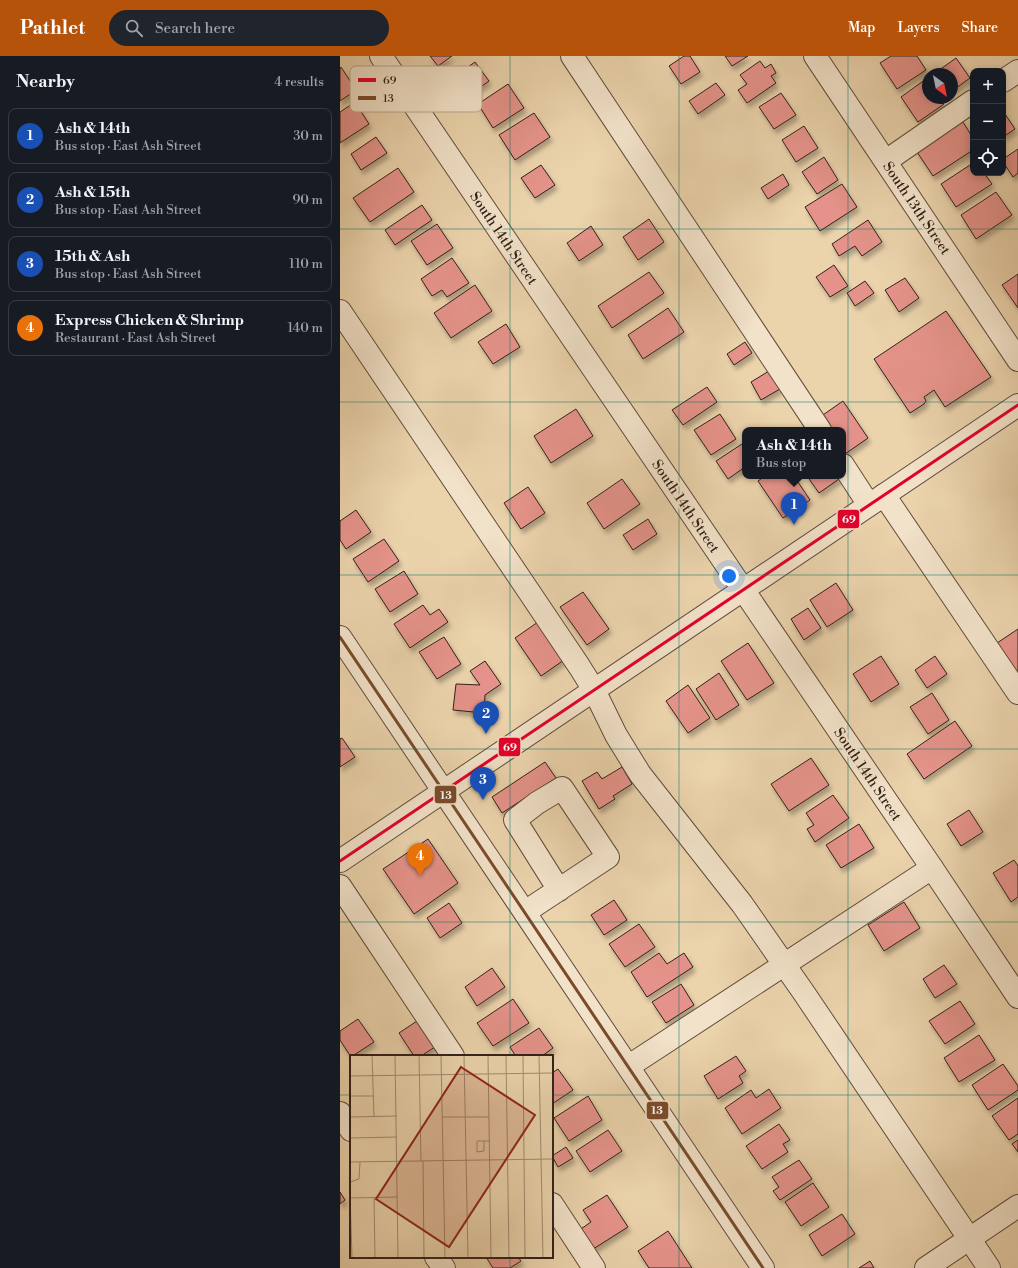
<!DOCTYPE html>
<html lang="en">
<head>
<meta charset="utf-8">
<style>
  body { margin:0; font-family:"Libre Bodoni",serif; background:#20242c; color:#f1f3f6 }
  .controls { position:absolute; right:12px; top:12px; display:grid; overflow:hidden; border-radius:8px; box-shadow:0 2px 10px #0003 }
  .controls button { width:36px; height:36px; display:grid; place-items:center; padding:0; border:0; border-bottom:1px solid #363941; background:#171b24; color:#f1f3f6; font:20px sans-serif }
  .compass { position:absolute; left:582px; top:12px; width:36px; height:36px; border-radius:50%; background:#171b24; box-shadow:0 2px 10px #0003; rotate:147deg }
  .you { position:absolute; left:389px; top:520px; width:14px; height:14px; margin:-10px; border:3px solid #fff; border-radius:50%; background:#1a73e8; box-shadow:0 0 0 6px #1a73e833 }
  .badge { display:grid; place-items:center; width:26px; height:26px; border-radius:50%; background:#b45309; color:#fff; font-size:13px; font-weight:700 }
  .pin { position:absolute; translate:-50% -33px; filter:drop-shadow(0 1px 2px #0008) }
  .pin::after { content:''; position:absolute; top:21px; width:14px; height:12px; background:inherit; clip-path:polygon(0 0,100% 0,50% 100%) }
  .popup { position:absolute; left:402px; top:371px; width:104px; height:52px; box-sizing:border-box; display:grid; place-content:center; border-radius:8px; background:#171b24; filter:drop-shadow(0 1px 3px #0005); font-size:13px; white-space:nowrap; color:#9ea1a6 }
  .popup b { font-size:15px; color:#f1f3f6 }
  .popup::after { content:''; position:absolute; left:50%; top:100%; margin-left:-8px; border:8px solid transparent; border-top-color:#171b24 }
  .list { margin:0; padding:0; list-style:none }
  h2 { display:flex; justify-content:space-between; align-items:center; height:52px; margin:0; padding:0 16px; font-size:17px }
  h2 small { font-size:13px; font-weight:400; color:#9ea1a6 }
  .list li { display:grid; grid-template-columns:26px 1fr auto; gap:12px; align-items:center; box-sizing:border-box; height:56px; margin:0 8px 8px; padding:0 8px; border:1px solid #363941; border-radius:8px }
  .list b { display:block; font-size:15px; white-space:nowrap }
  .list p { margin:0; font-size:13px; white-space:nowrap; color:#9ea1a6 }
  .list em { font-size:13px; font-style:normal; color:#9ea1a6 }
  .icon { flex:none; width:22px; height:22px; fill:none; stroke:currentColor; stroke-width:2; stroke-linecap:round; stroke-linejoin:round }
  .map { position:relative; flex:none; width:678px; height:1212px; overflow:hidden }
  header { display:flex; align-items:center; gap:24px; box-sizing:border-box; height:56px; padding:0 20px; background:#b45309; color:#fff }
  header strong { font-size:19px }
  nav { display:flex; gap:22px; margin-inline-start:auto; font-size:14px }
  .search { width:280px; height:36px; background:#20242c; display:flex; align-items:center; gap:10px; box-sizing:border-box; padding:0 14px; border-radius:22px; color:#9ea1a6; font-size:15px }
  main { display:flex }
  aside { flex:1; background:#171b24 }
  .map>svg:first-child { display:block }
  .building { fill:#e5938a; stroke:#322019; filter:url(#shadow) }
  .lines { fill:none; stroke-linecap:round; stroke-linejoin:round }
  .minor-casing { stroke:#604d3e; stroke-width:24 }
  .minor { stroke:#f2e2c9; stroke-width:22 }
  .bus-1-casing { stroke:#f2e2c9; stroke-width:6 }
  .bus-2-casing { stroke:#f2e2c9; stroke-width:6 }
  .bus-1 { stroke:#e4002b; stroke-width:3 }
  .bus-2 { stroke:#7a4b2a; stroke-width:3 }
  .grid { fill:none; stroke:#0f766e; stroke-width:1; stroke-opacity:0.55 }
  .labels { text-anchor:middle; stroke-width:4; stroke-linejoin:round; paint-order:stroke }
  .street-label { font-size:14px; fill:#322019; stroke:#f2e2c9 }
  .inset-road { fill:none; stroke:#a18b71; stroke-width:1 }
  .view { fill:#8f2418; fill-opacity:0.15; stroke:#8f2418; stroke-width:2 }
  .inset-edge { fill:none; stroke:#322019; stroke-width:2 }
  .key { fill:#f2e2c9; stroke:#b8a894; stroke-width:1 }
  .key-label { font-size:11px; fill:#322019 }
  .line-badge { stroke:#f2e2c9; stroke-width:1.5 }
  .badge-label { font-size:11px; text-anchor:middle; font-weight:bold; fill:#fff }
</style>
</head>
<body>
<header>
<strong>Pathlet</strong>
<div class="search"><svg class="icon" aria-label="search" viewBox="0 0 24 24"><circle cx="10" cy="10" r="6"/><path d="M15 15l6 6"/></svg>Search here</div>
<nav><a>Map</a><a>Layers</a><a>Share</a></nav>
</header>
<main>
<aside>
<h2>Nearby<small>4 results</small></h2>
<ul class="list">
<li><span class="badge" style="background:#1a4fb4">1</span><div><b>Ash &amp; 14th</b><p>Bus stop · East Ash Street</p></div><em>30 m</em></li>
<li><span class="badge" style="background:#1a4fb4">2</span><div><b>Ash &amp; 15th</b><p>Bus stop · East Ash Street</p></div><em>90 m</em></li>
<li><span class="badge" style="background:#1a4fb4">3</span><div><b>15th &amp; Ash</b><p>Bus stop · East Ash Street</p></div><em>110 m</em></li>
<li><span class="badge" style="background:#e8710a">4</span><div><b>Express Chicken &amp; Shrimp</b><p>Restaurant · East Ash Street</p></div><em>140 m</em></li>
</ul>
</aside>
<div class="map">
<svg width="678" height="1212" viewBox="0 0 678 1212">
  <defs>
    <filter id="shadow"><feDropShadow dx="2.5" dy="4.5" stdDeviation="2" flood-color="#0004"/></filter>
  </defs>
  <rect width="100%" height="100%" fill="#ebd3ac"/>
  <filter id="stains"><feTurbulence type="fractalNoise" baseFrequency=".005" numOctaves="4"/><feColorMatrix values="0 0 0 0 .2 0 0 0 0 .09 0 0 0 0 .02 0 0 0 .5 -.17"/></filter>
  <radialGradient id="worn" r=".72"><stop offset=".6" stop-color="#630" stop-opacity="0"/><stop offset="1" stop-color="#630" stop-opacity=".3"/></radialGradient>
  <g class="building">
    <path d="M90 0H112L98 10Z"/>
    <path d="M344 0H350L360 16 341 28 329 10Z"/>
    <path d="M385 0H408L392 10Z"/>
    <path d="M551 0H577L586 14 557 33 540 7Z"/>
    <path d="M616 2 630 22 612 35V18H596L595 17Z"/>
    <path d="M420 5 425 12 431 8 436 17 431 20 436 27 407 47 398 34 407 28 400 19Z"/>
    <path d="M135 6 149 25 128 40 115 20Z"/>
    <path d="M1 11 16 34 0 45V12Z"/>
    <path d="M586 23 588 26V42H599L604 48 578 66 561 41Z"/>
    <path d="M376 27 385 39 358 58 349 45Z"/>
    <path d="M168 28 184 52 153 72 138 48Z"/>
    <path d="M441 37 456 59 434 73 419 51Z"/>
    <path d="M15 46 29 68 0 87V56Z"/>
    <path d="M663 55 675 73 663 81Z"/>
    <path d="M194 57 210 81 175 104 159 79Z"/>
    <path d="M621 63 633 82V94L593 120 575 93Z"/>
    <path d="M464 70 478 92 456 106 442 84Z"/>
    <path d="M36 81 47 97 21 114 11 98Z"/>
    <path d="M678 93V117L673 121 663 106V103Z"/>
    <path d="M484 101 498 124 477 138 462 116Z"/>
    <path d="M633 107V117H644L652 128 616 151 601 128Z"/>
    <path d="M201 109 215 129 195 142 181 122Z"/>
    <path d="M58 112 74 136 30 166 13 142Z"/>
    <path d="M443 118 449 129 428 143 421 132Z"/>
    <path d="M502 128 517 151 480 175 465 151Z"/>
    <path d="M656 136 672 159 636 183 621 159Z"/>
    <path d="M82 149 92 164 55 189 45 174Z"/>
    <path d="M309 163 324 186 298 204 283 181Z"/>
    <path d="M528 164 542 186 522 200 515 190 499 200 492 188Z"/>
    <path d="M97 168 113 192 87 209 71 185Z"/>
    <path d="M251 170 263 189 239 205 227 187Z"/>
    <path d="M112 202 129 227 107 241 102 234 92 240 81 223Z"/>
    <path d="M494 209 508 230 490 241 476 221Z"/>
    <path d="M309 216 324 237 272 272 258 250Z"/>
    <path d="M678 218V252L662 229Z"/>
    <path d="M565 222 579 242 559 256 545 234Z"/>
    <path d="M525 225 534 237 515 250 507 237Z"/>
    <path d="M135 229 152 255 111 282 94 257Z"/>
    <path d="M328 252 344 276 303 303 288 279Z"/>
    <path d="M606 255 651 321 605 351 594 334 584 341 586 345 584 348 570 357 534 303Z"/>
    <path d="M166 268 180 291 153 308 138 286Z"/>
    <path d="M405 286 412 297 394 309 387 298Z"/>
    <path d="M429 315 440 333 421 344 411 326Z"/>
    <path d="M367 331 377 346 343 369 332 354Z"/>
    <path d="M503 345 528 382 505 398 503 394V374H489L480 361Z"/>
    <path d="M236 353 253 380 211 407 194 380Z"/>
    <path d="M380 358 396 383 371 399 354 374Z"/>
    <path d="M405 386V411L388 423 376 405Z"/>
    <path d="M425 420H454L470 444 443 462 418 425Z"/>
    <path d="M467 420H501L502 421 479 437Z"/>
    <path d="M282 423 300 448 264 473 247 447Z"/>
    <path d="M188 431 205 457 181 473 164 447Z"/>
    <path d="M16 454 31 476 6 493 0 484V465Z"/>
    <path d="M308 463 317 478 293 494 283 479Z"/>
    <path d="M44 483 59 505 28 526 13 503Z"/>
    <path d="M64 515 78 538 50 556 35 533Z"/>
    <path d="M496 527 513 554 487 571 470 544Z"/>
    <path d="M243 536 269 573 247 589 220 551Z"/>
    <path d="M83 549 90 559 99 553 108 566 70 592 54 568Z"/>
    <path d="M468 552 481 572 464 584 451 563Z"/>
    <path d="M198 566 224 604 201 620 175 582Z"/>
    <path d="M678 573V623L654 589Z"/>
    <path d="M104 581 121 608 97 623 79 596Z"/>
    <path d="M408 587 434 627 407 644 381 605Z"/>
    <path d="M541 600 559 628 531 646 513 618Z"/>
    <path d="M595 600 607 618 587 632 575 614Z"/>
    <path d="M145 605 161 628 145 639 144 657 113 654 116 628 140 629 130 615Z"/>
    <path d="M379 617 399 649 376 664 356 633Z"/>
    <path d="M348 629 370 662 348 677 326 645Z"/>
    <path d="M592 637 609 664 588 678 570 651Z"/>
    <path d="M615 665 632 690 584 723 567 698Z"/>
    <path d="M2 682 15 701 0 711V683Z"/>
    <path d="M471 702 489 729 449 755 431 728Z"/>
    <path d="M205 706 216 722 162 757 152 741Z"/>
    <path d="M282 711 292 728 273 740 275 743 259 753 242 725 257 716 262 723Z"/>
    <path d="M493 739 509 762 475 786 467 773 474 769 466 757Z"/>
    <path d="M629 754 643 776 621 790 607 768Z"/>
    <path d="M519 768 534 792 501 812 486 789Z"/>
    <path d="M88 783 118 827 74 858 43 813Z"/>
    <path d="M674 804 678 810V841L671 846 653 817Z"/>
    <path d="M274 844 287 864 264 879 251 859Z"/>
    <path d="M564 846 580 872 544 895 528 869Z"/>
    <path d="M109 847 122 867 100 882 87 862Z"/>
    <path d="M299 868 315 891 285 911 269 888Z"/>
    <path d="M319 897 327 908 344 897 353 911 307 941 291 916Z"/>
    <path d="M604 909 617 928 595 942 583 923Z"/>
    <path d="M152 912 165 931 137 950 125 931Z"/>
    <path d="M341 928 354 949 326 967 312 946Z"/>
    <path d="M173 943 189 967 153 990 137 967Z"/>
    <path d="M620 945 635 968 605 988 589 965Z"/>
    <path d="M18 963 34 986 11 1001 0 984V975Z"/>
    <path d="M80 963 98 989 81 1000H74L59 977Z"/>
    <path d="M199 972 213 992 202 1000H174L175 999 170 991Z"/>
    <path d="M639 979 655 1004 619 1026 604 1002Z"/>
    <path d="M396 1000 406 1015 399 1020 403 1027 378 1043 364 1020Z"/>
    <path d="M663 1008 678 1030V1034L648 1054 632 1029Z"/>
    <path d="M218 1013 233 1034 212 1048V1017Z"/>
    <path d="M429 1033 441 1052 402 1078 385 1052 411 1034 416 1042Z"/>
    <path d="M248 1040 262 1064 229 1085 214 1062Z"/>
    <path d="M678 1042V1078L669 1084 652 1060Z"/>
    <path d="M439 1068 450 1084 443 1088 448 1096 422 1113 406 1090Z"/>
    <path d="M268 1074 282 1095 250 1116 236 1095Z"/>
    <path d="M678 1084V1096L672 1088Z"/>
    <path d="M226 1091 233 1102 218 1111 212 1100Z"/>
    <path d="M459 1104 472 1123 440 1144 433 1135 439 1131 432 1121Z"/>
    <path d="M473 1127 489 1151 461 1170 445 1146Z"/>
    <path d="M0 1136 5 1144 0 1148Z"/>
    <path d="M267 1139 288 1171 250 1195 238 1175 251 1166 243 1154Z"/>
    <path d="M502 1158 515 1178 482 1200 469 1179Z"/>
    <path d="M328 1175 352 1212H309L298 1195Z"/>
    <path d="M146 1201H178L181 1205 170 1212H153Z"/>
    <path d="M530 1205 534 1212H519Z"/>
  </g>
  <g class="lines">
    <defs>
      <g id="minor">
        <path d="M41 0 592 812 678 941"/>
        <path d="M232 0 480 374"/>
        <path d="M475 0 678 304"/>
        <path d="M663 25 678 15"/>
        <path d="M546 105 633 45"/>
        <path d="M0 255 239 610 254 634 276 679 300 718 402 848 464 937 649 1212"/>
        <path d="M503 409 529 449"/>
        <path d="M544 439 678 637"/>
        <path d="M0 581 423 1212"/>
        <path d="M0 805 678 349"/>
        <path d="M0 830 113 1000"/>
        <path d="M185 856 268 801 222 732 197 747 175 764 219 834"/>
        <path d="M289 1010 592 812"/>
        <path d="M0 1057 11 1074"/>
        <path d="M212 1148 254 1212"/>
        <path d="M96 1201 104 1212"/>
        <path d="M586 1212 678 1150"/>
      </g>
    </defs>
    <use href="#minor" class="minor-casing"/>
    <use href="#minor" class="minor"/>
    <defs>
      <path id="bus-1" d="M0 805 678 349"/>
      <path id="bus-2" d="M0 581 423 1212"/>
    </defs>
    <use href="#bus-1" class="bus-1-casing"/>
    <use href="#bus-2" class="bus-2-casing"/>
    <use href="#bus-1" class="bus-1"/>
    <use href="#bus-2" class="bus-2"/>
  </g>
  <path class="grid" d="M170 0V1000M339 0V1212M508 0V1212M0 173H678M0 346H678M0 519H678M0 693H678M0 866H678M0 1039H11M212 1039H678M170 1201V1212"/>
  <g class="labels">
    <g class="street-label">
      <text transform="translate(577 152) rotate(56)" y="5">South 13th Street</text>
      <text transform="translate(164 182) rotate(56)" y="5">South 14th Street</text>
      <text transform="translate(346 450) rotate(56)" y="5">South 14th Street</text>
      <text transform="translate(528 718) rotate(56)" y="5">South 14th Street</text>
    </g>
  </g>
  <g transform="translate(10 999)">
    <rect width="203" height="203" fill="#ebd3ac"/>
    <path class="inset-road" d="M22 0 24 62M45 0 48 203M69 0 71 106M91 0 95 203M114 0 118 203M138 0 141 203M156 0 159 203M173 0 175 203M189 0 193 203M0 21 203 18M0 41H23M0 62 47 61M92 62H139M0 83 47 82M134 86V96L127 97V86H140M73 106 74 203M0 107 203 104M0 127 9 124 10 107M0 139 2 203M24 142 25 203M0 143 47 142"/>
    <path class="view" d="M111 12 185 60 99 192 26 144Z"/>
    <rect width="203" height="203" class="inset-edge"/>
  </g>
  <rect x="10" y="10" width="132" height="46" rx="6" class="key"/>
  <rect x="18" y="22" width="18" height="4" fill="#e4002b"/>
  <rect x="18" y="40" width="18" height="4" fill="#7a4b2a"/>
  <g class="key-label">
    <text x="43" y="28">69</text>
    <text x="43" y="46">13</text>
  </g>
  <g class="line-badge">
    <rect x="497" y="453" width="23" height="20" rx="4" fill="#e4002b"/>
    <rect x="158" y="681" width="23" height="20" rx="4" fill="#e4002b"/>
    <rect x="94" y="729" width="23" height="19" rx="4" fill="#7a4b2a"/>
    <rect x="306" y="1045" width="23" height="19" rx="4" fill="#7a4b2a"/>
  </g>
  <g class="badge-label">
    <text x="509" y="467">69</text>
    <text x="170" y="695">69</text>
    <text x="106" y="743">13</text>
    <text x="317" y="1058">13</text>
  </g>
  <rect width="100%" height="100%" filter="url(#stains)"/>
  <rect width="100%" height="100%" fill="url(#worn)"/>
</svg>
<div class="controls">
<button>+</button>
<button>−</button>
<button><svg class="icon" aria-label="locate" viewBox="0 0 24 24"><circle cx="12" cy="12" r="6"/><path d="M12 2v4M12 18v4M2 12h4M18 12h4"/></svg></button>
</div>
<svg class="compass" viewBox="-18 -18 36 36"><path d="M0-13l5 13h-10z" fill="#e53935"/><path d="M0 13l5-13h-10z" fill="#9ea1a6"/></svg>
<div class="you"></div>
<div class="pin badge" style="left:454px;top:469px;background:#1a4fb4">1</div>
<div class="popup"><b>Ash &amp; 14th</b>Bus stop</div>
<div class="pin badge" style="left:146px;top:678px;background:#1a4fb4">2</div>
<div class="pin badge" style="left:143px;top:744px;background:#1a4fb4">3</div>
<div class="pin badge" style="left:80px;top:820px;background:#e8710a">4</div>
</div>
</main>
</body>
</html>
